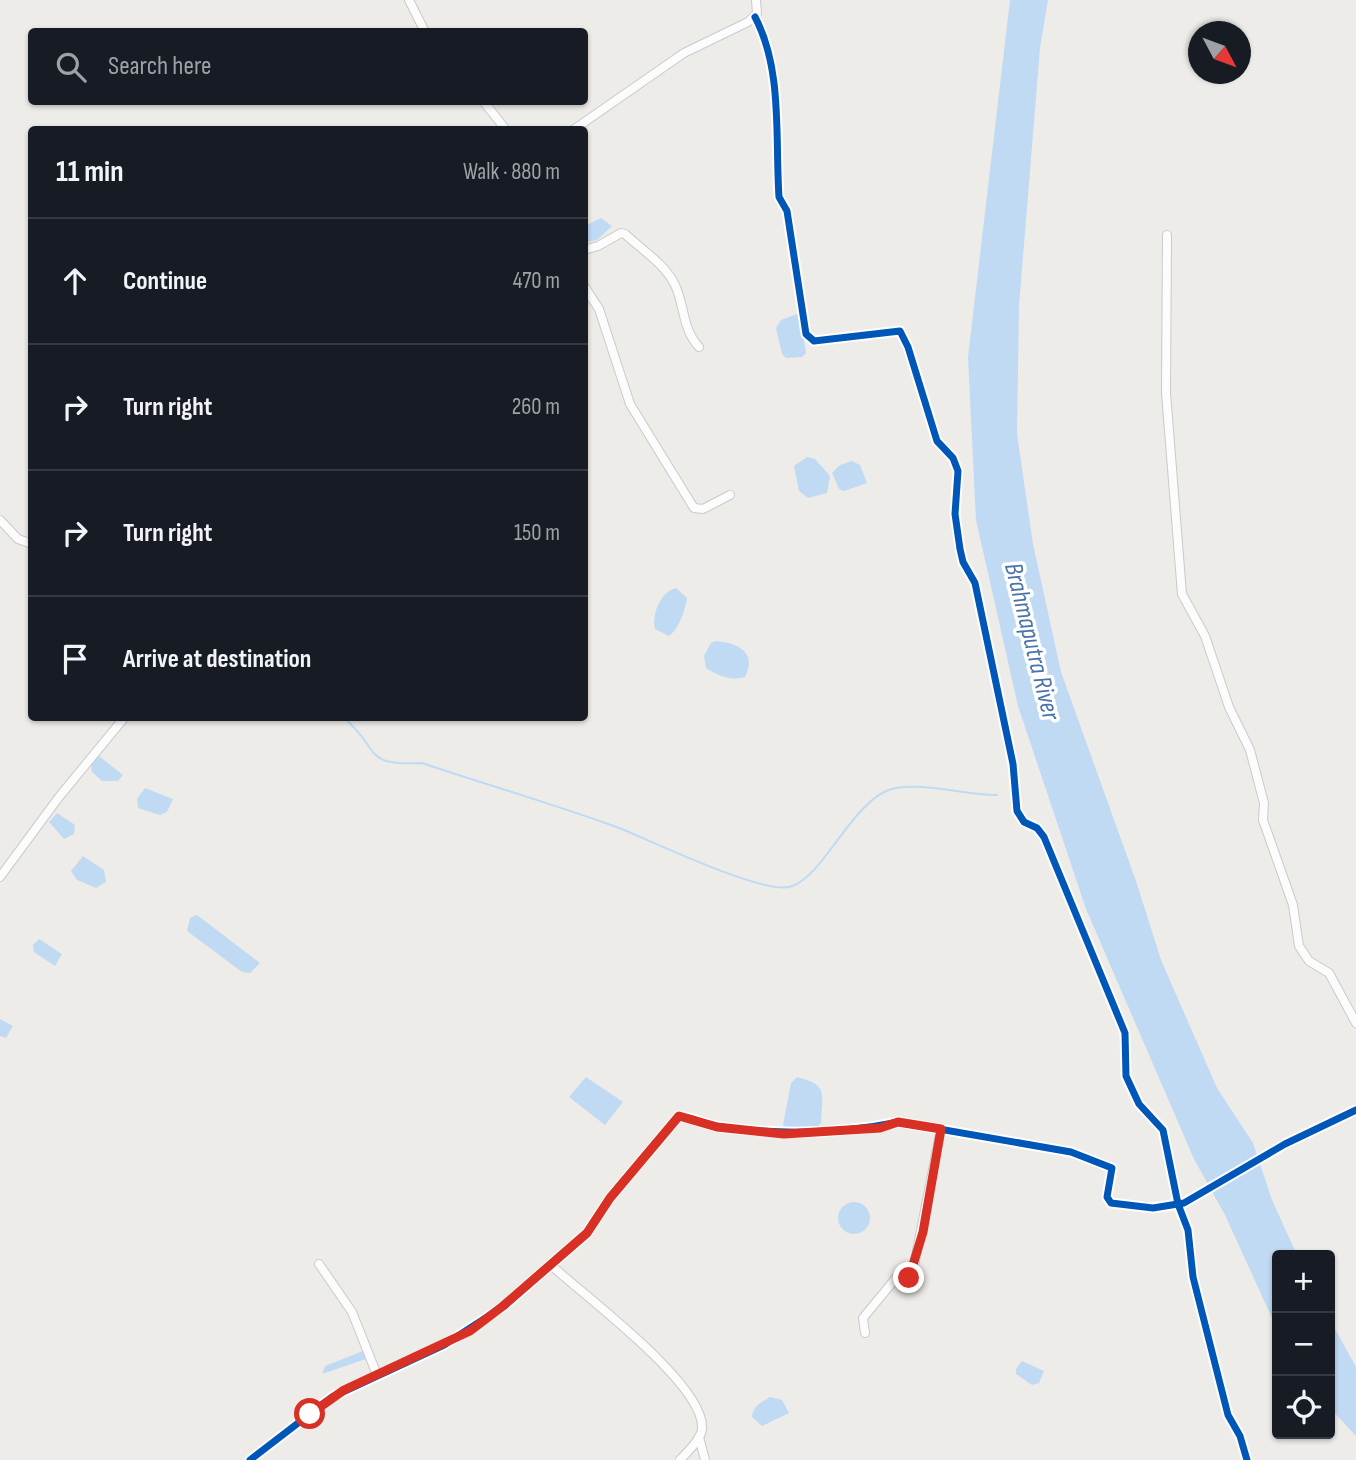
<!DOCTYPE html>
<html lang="en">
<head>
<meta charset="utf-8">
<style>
  body { margin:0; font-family:"Sofia Sans Condensed",sans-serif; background:#242831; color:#f1f3f6 }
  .controls { position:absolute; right:21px; bottom:21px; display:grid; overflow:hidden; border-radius:7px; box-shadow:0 2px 5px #0004 }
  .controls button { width:63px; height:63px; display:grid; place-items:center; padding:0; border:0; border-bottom:2px solid #363941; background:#171b24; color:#f1f3f6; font:35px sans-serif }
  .compass { position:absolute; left:1188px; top:21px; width:63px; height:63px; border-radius:50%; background:#171b24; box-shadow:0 2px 5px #0004; rotate:131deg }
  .stop { position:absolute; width:21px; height:21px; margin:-16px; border:5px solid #d93025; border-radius:50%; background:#fff }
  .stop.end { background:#d93025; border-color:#fff; box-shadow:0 2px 7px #0008 }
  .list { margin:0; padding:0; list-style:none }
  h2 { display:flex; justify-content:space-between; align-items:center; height:91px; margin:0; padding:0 28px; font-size:30px }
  h2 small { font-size:23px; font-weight:400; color:#9ea1a6 }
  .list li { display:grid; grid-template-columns:46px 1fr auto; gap:21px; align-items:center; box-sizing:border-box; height:126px; padding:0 28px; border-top:2px solid #363941 }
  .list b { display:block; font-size:26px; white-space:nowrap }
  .list em { font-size:23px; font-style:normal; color:#9ea1a6 }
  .icon { flex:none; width:38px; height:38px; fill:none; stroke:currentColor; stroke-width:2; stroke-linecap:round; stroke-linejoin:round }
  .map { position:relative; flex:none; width:1356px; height:1460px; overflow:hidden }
  .search { position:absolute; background:#171b24; box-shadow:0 2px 5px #0004; left:28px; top:28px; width:560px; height:77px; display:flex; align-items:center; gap:18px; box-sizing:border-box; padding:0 24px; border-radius:7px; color:#9ea1a6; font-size:26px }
  .panel { position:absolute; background:#171b24; box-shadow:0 2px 5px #0004; left:28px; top:126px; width:560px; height:595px; border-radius:7px }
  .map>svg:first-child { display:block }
  .water { fill:#c0daf3 }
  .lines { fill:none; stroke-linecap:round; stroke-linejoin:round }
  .stream { stroke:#c0daf3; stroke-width:2 }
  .minor-casing { stroke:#cacaca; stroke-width:10 }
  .minor { stroke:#fcfcfc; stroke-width:8 }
  .cycleway-casing { stroke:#fff; stroke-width:11 }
  .cycleway { stroke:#0057b8; stroke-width:7 }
  .route { stroke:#d93025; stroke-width:9 }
  .labels { text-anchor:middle; stroke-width:7; stroke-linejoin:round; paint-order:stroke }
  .water-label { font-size:26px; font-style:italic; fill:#4b73a9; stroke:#fff }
</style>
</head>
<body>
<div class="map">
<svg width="1356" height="1460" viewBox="0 0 1356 1460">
  <rect width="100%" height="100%" fill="#edece8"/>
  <g class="water">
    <path d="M1010 0H1048L1040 48 1019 306 1017 434 1033 544 1061 672 1136 881 1161 960 1217 1088 1253 1143 1272 1200 1297 1255H1277V1329L1225 1215 1194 1159 1086 909 1018 706 976 520 968 357Z"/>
    <path d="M601 218 612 226 597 240 587 242 585 226Z"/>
    <path d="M797 314 800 316 806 353 802 357 786 358 782 354 776 328 781 320Z"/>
    <path d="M807 457 815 459 830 476 827 493 808 498 799 491 794 466Z"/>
    <path d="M852 461 860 465 867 483 844 491 839 489 832 473 840 465Z"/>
    <path d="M676 588 687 598C685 610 679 629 669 636L655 629C651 615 661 591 676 588Z"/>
    <path d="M716 641C739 643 757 653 745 677 730 681 719 676 706 668L704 656 711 643Z"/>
    <path d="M99 756 123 775 118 781H102L92 772 91 764Z"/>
    <path d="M145 788 173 799 167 812 160 815 138 808 137 799Z"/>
    <path d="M57 813 75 825 74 834 64 839 49 822Z"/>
    <path d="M83 856 104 870 106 882 96 888 77 880 71 871Z"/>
    <path d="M197 915 260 963 250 973 242 972 187 931 190 918Z"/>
    <path d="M39 939 62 954 55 966 34 952 33 945Z"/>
    <path d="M0 1019 13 1026 6 1038 0 1036Z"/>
    <path d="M586 1077 623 1102 605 1125 569 1097Z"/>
    <path d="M797 1077C829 1085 822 1093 821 1123L816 1128 788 1129 783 1125 791 1083Z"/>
    <circle cx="854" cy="1218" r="16"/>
    <path d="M1330 1320 1356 1367V1436L1330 1408Z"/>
    <path d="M363 1351 368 1356 366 1359 322 1374 325 1366Z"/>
    <path d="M1022 1361 1044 1371 1039 1383 1032 1385 1016 1374V1369Z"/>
    <path d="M770 1397 782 1400 789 1413 762 1426 752 1417C753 1405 761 1403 770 1397Z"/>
  </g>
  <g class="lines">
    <path class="stream" d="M344 718C382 750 361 766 422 763 487 785 554 804 619 828 652 841 759 893 789 887 821 880 849 808 886 791 914 779 966 796 997 795"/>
    <defs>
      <g id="minor">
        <path d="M409 0 425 32"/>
        <path d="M755 17C783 70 775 138 779 197L787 211 806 334 814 341 900 331 908 347 937 441 953 458 958 471 955 514 960 549 963 562 975 583 1013 764 1017 811 1024 822 1037 828 1044 837 1125 1033 1126 1076 1139 1104 1163 1130 1178 1204 1188 1230 1193 1277 1228 1415 1240 1436 1247 1460"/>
        <path d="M484 102 506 130"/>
        <path d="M573 130 684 53 748 22 757 14 756 0"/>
        <path d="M1167 235 1166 393 1182 594 1205 636 1229 707 1250 750 1264 803 1263 820 1293 905 1299 946 1309 961 1329 973 1356 1023"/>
        <path d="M584 250 598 246 621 233 625 234C642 250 665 264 675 285 685 306 682 329 699 347"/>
        <path d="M584 286 599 309 630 404 689 500 694 508 703 509 730 495"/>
        <path d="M0 520 18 539 32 544"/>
        <path d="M0 877 59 797 124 718"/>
        <path d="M319 1264 352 1312 377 1375"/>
        <path d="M551 1265C584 1296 706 1385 702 1429 701 1440 687 1452 680 1460"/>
        <path d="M865 1333 863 1318 896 1278 912 1276 941 1129"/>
        <path d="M699 1437 705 1460"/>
        <path d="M250 1460 332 1397 444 1345 504 1306 587 1233 610 1198 679 1116C693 1118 707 1125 721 1127 780 1135 840 1134 899 1122L1071 1152 1112 1168 1107 1197 1111 1203 1153 1208 1184 1203 1285 1144 1356 1110"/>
      </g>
    </defs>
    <use href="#minor" class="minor-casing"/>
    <use href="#minor" class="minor"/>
    <defs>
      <g id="cycleway">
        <path d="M755 17C783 70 775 138 779 197L787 211 806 334 814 341 900 331 908 347 937 441 953 458 958 471 955 514 960 549 963 562 975 583 1013 764 1017 811 1024 822 1037 828 1044 837 1125 1033 1126 1076 1139 1104 1163 1130 1178 1204 1188 1230 1193 1277 1228 1415 1240 1436 1247 1460"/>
        <path d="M250 1460 332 1397 444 1345 504 1306 587 1233 610 1198 679 1116C693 1118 707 1125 721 1127 780 1135 840 1134 899 1122L1071 1152 1112 1168 1107 1197 1111 1203 1153 1208 1184 1203 1285 1144 1356 1110"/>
      </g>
    </defs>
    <use href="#cycleway" class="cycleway-casing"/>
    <use href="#cycleway" class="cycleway"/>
  </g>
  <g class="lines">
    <path class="route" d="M310 1414 344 1390 470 1331 503 1306 587 1233 610 1198 679 1116 717 1127 784 1134 880 1128 898 1122 941 1129 923 1232 909 1278"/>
  </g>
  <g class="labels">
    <g class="water-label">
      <text transform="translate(1033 641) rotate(76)" y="9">Brahmaputra River</text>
    </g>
  </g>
</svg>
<div class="controls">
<button>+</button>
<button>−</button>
<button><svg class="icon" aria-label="locate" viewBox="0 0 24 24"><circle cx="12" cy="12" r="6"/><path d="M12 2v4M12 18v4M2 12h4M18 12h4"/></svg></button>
</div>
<svg class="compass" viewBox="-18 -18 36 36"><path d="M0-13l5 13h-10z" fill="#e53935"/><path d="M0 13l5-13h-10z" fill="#9ea1a6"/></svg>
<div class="stop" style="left:310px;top:1414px"></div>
<div class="stop end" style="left:909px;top:1278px"></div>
<div class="search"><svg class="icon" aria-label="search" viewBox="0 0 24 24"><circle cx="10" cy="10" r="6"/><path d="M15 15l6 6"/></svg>Search here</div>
<section class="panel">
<h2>11 min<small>Walk · 880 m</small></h2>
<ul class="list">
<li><svg class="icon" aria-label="ahead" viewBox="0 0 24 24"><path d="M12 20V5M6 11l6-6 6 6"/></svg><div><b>Continue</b></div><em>470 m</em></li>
<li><svg class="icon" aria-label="right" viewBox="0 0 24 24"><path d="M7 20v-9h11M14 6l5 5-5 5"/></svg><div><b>Turn right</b></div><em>260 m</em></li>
<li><svg class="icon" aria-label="right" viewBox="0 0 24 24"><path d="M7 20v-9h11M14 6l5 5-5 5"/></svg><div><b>Turn right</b></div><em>150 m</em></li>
<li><svg class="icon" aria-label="arrive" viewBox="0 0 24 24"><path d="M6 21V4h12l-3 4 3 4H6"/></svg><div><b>Arrive at destination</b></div></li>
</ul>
</section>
</div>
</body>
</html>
